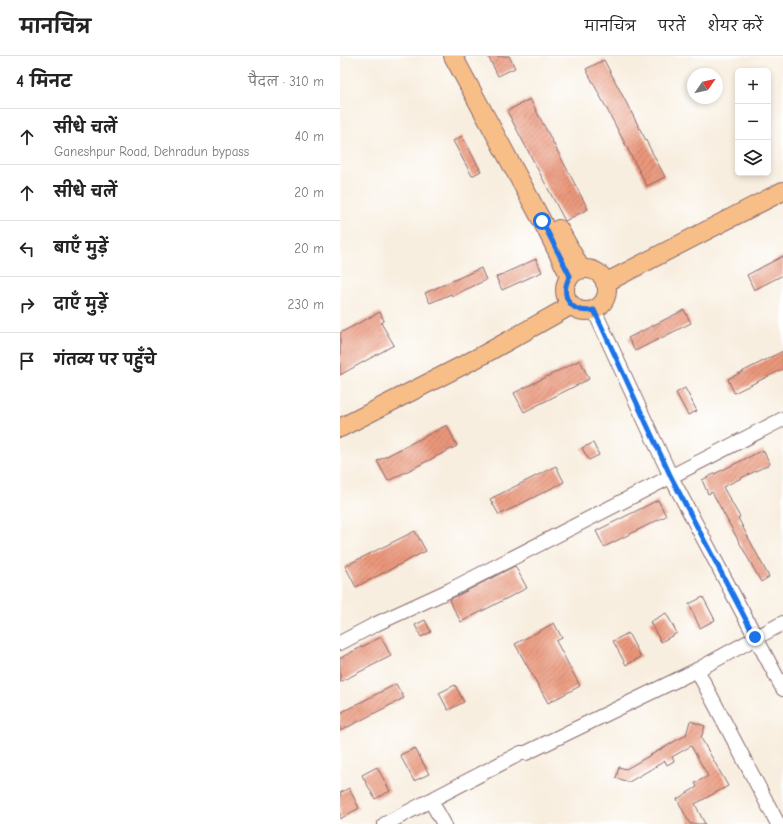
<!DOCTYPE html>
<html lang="hi">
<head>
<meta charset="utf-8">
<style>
  body { margin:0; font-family:"Comic Neue","Playpen Sans Deva",sans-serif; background:#f2f2f2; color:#222 }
  .controls { position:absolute; right:12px; top:12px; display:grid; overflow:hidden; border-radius:6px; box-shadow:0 2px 6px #0003 }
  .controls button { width:36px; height:36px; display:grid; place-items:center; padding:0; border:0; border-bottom:1px solid #e0e0e0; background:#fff; color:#222; font:20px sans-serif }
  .compass { position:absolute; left:347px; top:12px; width:36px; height:36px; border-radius:50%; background:#fff; box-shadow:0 2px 6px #0003; rotate:56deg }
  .stop { position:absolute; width:12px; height:12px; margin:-9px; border:3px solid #1a73e8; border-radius:50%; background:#fff }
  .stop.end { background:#1a73e8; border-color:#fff; box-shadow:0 1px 4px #0008 }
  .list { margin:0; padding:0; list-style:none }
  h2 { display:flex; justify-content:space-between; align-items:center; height:52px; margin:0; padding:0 16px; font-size:17px }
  h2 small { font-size:13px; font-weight:400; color:#767676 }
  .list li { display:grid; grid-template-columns:26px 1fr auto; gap:12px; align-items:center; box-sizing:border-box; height:56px; padding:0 16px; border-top:1px solid #e0e0e0 }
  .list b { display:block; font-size:15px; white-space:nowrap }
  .list p { margin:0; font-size:13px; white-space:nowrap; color:#767676 }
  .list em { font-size:13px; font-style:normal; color:#767676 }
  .icon { flex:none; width:22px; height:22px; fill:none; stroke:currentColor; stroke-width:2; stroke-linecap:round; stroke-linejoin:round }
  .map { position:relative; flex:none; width:443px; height:768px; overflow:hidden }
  header { display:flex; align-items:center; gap:24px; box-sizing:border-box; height:56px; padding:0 20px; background:#fff; border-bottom:1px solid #e0e0e0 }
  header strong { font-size:19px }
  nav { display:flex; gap:22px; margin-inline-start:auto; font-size:14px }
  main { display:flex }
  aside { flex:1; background:#fff }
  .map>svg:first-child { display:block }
  .building { fill:url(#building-hatch) }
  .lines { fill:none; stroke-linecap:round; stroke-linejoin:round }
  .minor-casing { stroke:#87676a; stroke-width:16 }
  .major-casing { stroke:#87676a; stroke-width:20 }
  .minor { stroke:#fff; stroke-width:14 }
  .major { stroke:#f7be88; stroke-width:18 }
  .route { stroke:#1a73e8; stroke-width:5 }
</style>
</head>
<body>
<header>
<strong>मानचित्र</strong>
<nav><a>मानचित्र</a><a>परतें</a><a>शेयर करें</a></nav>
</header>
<main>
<aside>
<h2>4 मिनट<small>पैदल · 310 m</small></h2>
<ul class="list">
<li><svg class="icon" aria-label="ahead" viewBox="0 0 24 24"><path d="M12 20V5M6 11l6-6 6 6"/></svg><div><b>सीधे चलें</b><p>Ganeshpur Road, Dehradun bypass</p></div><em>40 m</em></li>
<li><svg class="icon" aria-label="ahead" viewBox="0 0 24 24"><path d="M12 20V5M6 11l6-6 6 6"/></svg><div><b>सीधे चलें</b></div><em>20 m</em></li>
<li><svg class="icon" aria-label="left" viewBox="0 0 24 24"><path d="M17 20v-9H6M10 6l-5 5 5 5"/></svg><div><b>बाएँ मुड़ें</b></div><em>20 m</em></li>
<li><svg class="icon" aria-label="right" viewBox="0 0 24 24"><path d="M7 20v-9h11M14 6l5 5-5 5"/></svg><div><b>दाएँ मुड़ें</b></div><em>230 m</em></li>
<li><svg class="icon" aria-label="arrive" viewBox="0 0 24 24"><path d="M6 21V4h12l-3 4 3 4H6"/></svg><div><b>गंतव्य पर पहुँचे</b></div></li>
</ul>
</aside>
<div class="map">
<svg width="443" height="768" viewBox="0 0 443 768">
  <defs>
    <pattern id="building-hatch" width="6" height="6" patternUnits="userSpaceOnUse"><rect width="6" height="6" fill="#ea967a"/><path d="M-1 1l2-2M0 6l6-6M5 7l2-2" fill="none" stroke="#c07a64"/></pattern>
  </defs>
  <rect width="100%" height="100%" fill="#fff"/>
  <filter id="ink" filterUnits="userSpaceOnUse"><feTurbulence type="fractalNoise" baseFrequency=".025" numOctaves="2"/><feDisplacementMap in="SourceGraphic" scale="8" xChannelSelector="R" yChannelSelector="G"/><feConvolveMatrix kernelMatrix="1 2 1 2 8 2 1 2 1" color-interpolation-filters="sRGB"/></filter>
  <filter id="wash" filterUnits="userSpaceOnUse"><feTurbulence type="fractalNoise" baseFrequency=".012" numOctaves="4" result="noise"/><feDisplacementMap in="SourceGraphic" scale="16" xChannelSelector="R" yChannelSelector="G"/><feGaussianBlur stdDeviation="0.9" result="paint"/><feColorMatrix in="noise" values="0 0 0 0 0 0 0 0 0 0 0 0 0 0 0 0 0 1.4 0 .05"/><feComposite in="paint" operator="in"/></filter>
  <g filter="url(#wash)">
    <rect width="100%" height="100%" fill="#f8eedf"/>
    <g id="blocks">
      <g class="building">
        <path d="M148 0H169L175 12 158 20Z"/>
        <path d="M264 4 325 121 307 130 246 13Z"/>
        <path d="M190 43 248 153 225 165 167 55Z"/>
        <path d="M122 80 141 115 132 120 113 85Z"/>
        <path d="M443 200V219L414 234 407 219Z"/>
        <path d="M196 203 202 216 162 234 156 221Z"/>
        <path d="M141 212 146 224 112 240 111 238 90 247 85 237Z"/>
        <path d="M344 254 351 267 295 295 288 282Z"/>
        <path d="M40 256 44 265 41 267 54 289 0 319V277Z"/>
        <path d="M443 295V313L394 337 388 323Z"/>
        <path d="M240 304 249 323 184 356 174 337Z"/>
        <path d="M345 332 357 355 348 359 336 337Z"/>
        <path d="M107 369 117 390 48 425 37 405Z"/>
        <path d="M253 387 259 399 249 404 242 392Z"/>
        <path d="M423 394 430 408 383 431 400 461 398 462 429 521 421 526 372 436 368 438 362 424Z"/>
        <path d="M216 410 224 426 159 459 150 443Z"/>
        <path d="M318 444 326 460 264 491 256 475Z"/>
        <path d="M75 475 86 495 16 531 5 510Z"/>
        <path d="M175 510 187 532 121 566 109 544Z"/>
        <path d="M363 541 375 564 360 572 349 548Z"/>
        <path d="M326 557 337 577 321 586 310 566Z"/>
        <path d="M85 564 91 576 81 581 75 569Z"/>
        <path d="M214 567 222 582 216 585 240 630 208 647 175 588Z"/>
        <path d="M288 577 301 601 286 609 273 585Z"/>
        <path d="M41 581 51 600 0 626V602Z"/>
        <path d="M56 628 64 642 0 675V657Z"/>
        <path d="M115 629 124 646 108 654 99 637Z"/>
        <path d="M350 665 365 670 361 682 388 730 355 748 365 768H350L337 743 357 731 355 727 368 720 351 690 332 701 334 705 327 709 325 705 289 726 276 722 279 711 286 713 346 679Z"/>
        <path d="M75 692 89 718 74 725 60 699Z"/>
        <path d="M37 711 50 735 35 743 22 719Z"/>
        <path d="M9 732 19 752 0 763V737Z"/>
      </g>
    </g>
  </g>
  <g filter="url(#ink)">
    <use href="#blocks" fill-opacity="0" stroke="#87676a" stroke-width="1"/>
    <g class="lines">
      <defs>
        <g id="minor">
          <path d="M254 254 331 421 443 633"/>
          <path d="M0 587 36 568 110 534 443 363"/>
          <path d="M357 614 438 768"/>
          <path d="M91 745 104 768"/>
          <path d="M45 768 181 697H186L357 614 443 567"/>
        </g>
        <g id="major">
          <path d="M113 0 202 165 230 221"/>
          <path d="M219 173 241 213"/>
          <circle cx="246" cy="234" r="21"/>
          <path d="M265 227 443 135"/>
          <path d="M0 372 141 300 232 249"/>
        </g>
      </defs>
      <use href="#minor" class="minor-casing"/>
      <use href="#major" class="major-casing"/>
      <use href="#minor" class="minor"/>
      <use href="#major" class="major"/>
    </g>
  </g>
  <g class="lines" filter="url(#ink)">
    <path class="route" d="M202 165 230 220C218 240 232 259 254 254L331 421 415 581"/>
  </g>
</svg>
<div class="controls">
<button>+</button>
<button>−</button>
<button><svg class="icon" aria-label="layers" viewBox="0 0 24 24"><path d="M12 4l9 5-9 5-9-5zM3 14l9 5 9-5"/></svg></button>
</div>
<svg class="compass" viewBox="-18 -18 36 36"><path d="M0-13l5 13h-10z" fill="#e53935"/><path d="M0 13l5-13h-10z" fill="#767676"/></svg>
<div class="stop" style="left:202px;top:165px"></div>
<div class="stop end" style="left:415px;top:581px"></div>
</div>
</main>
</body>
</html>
